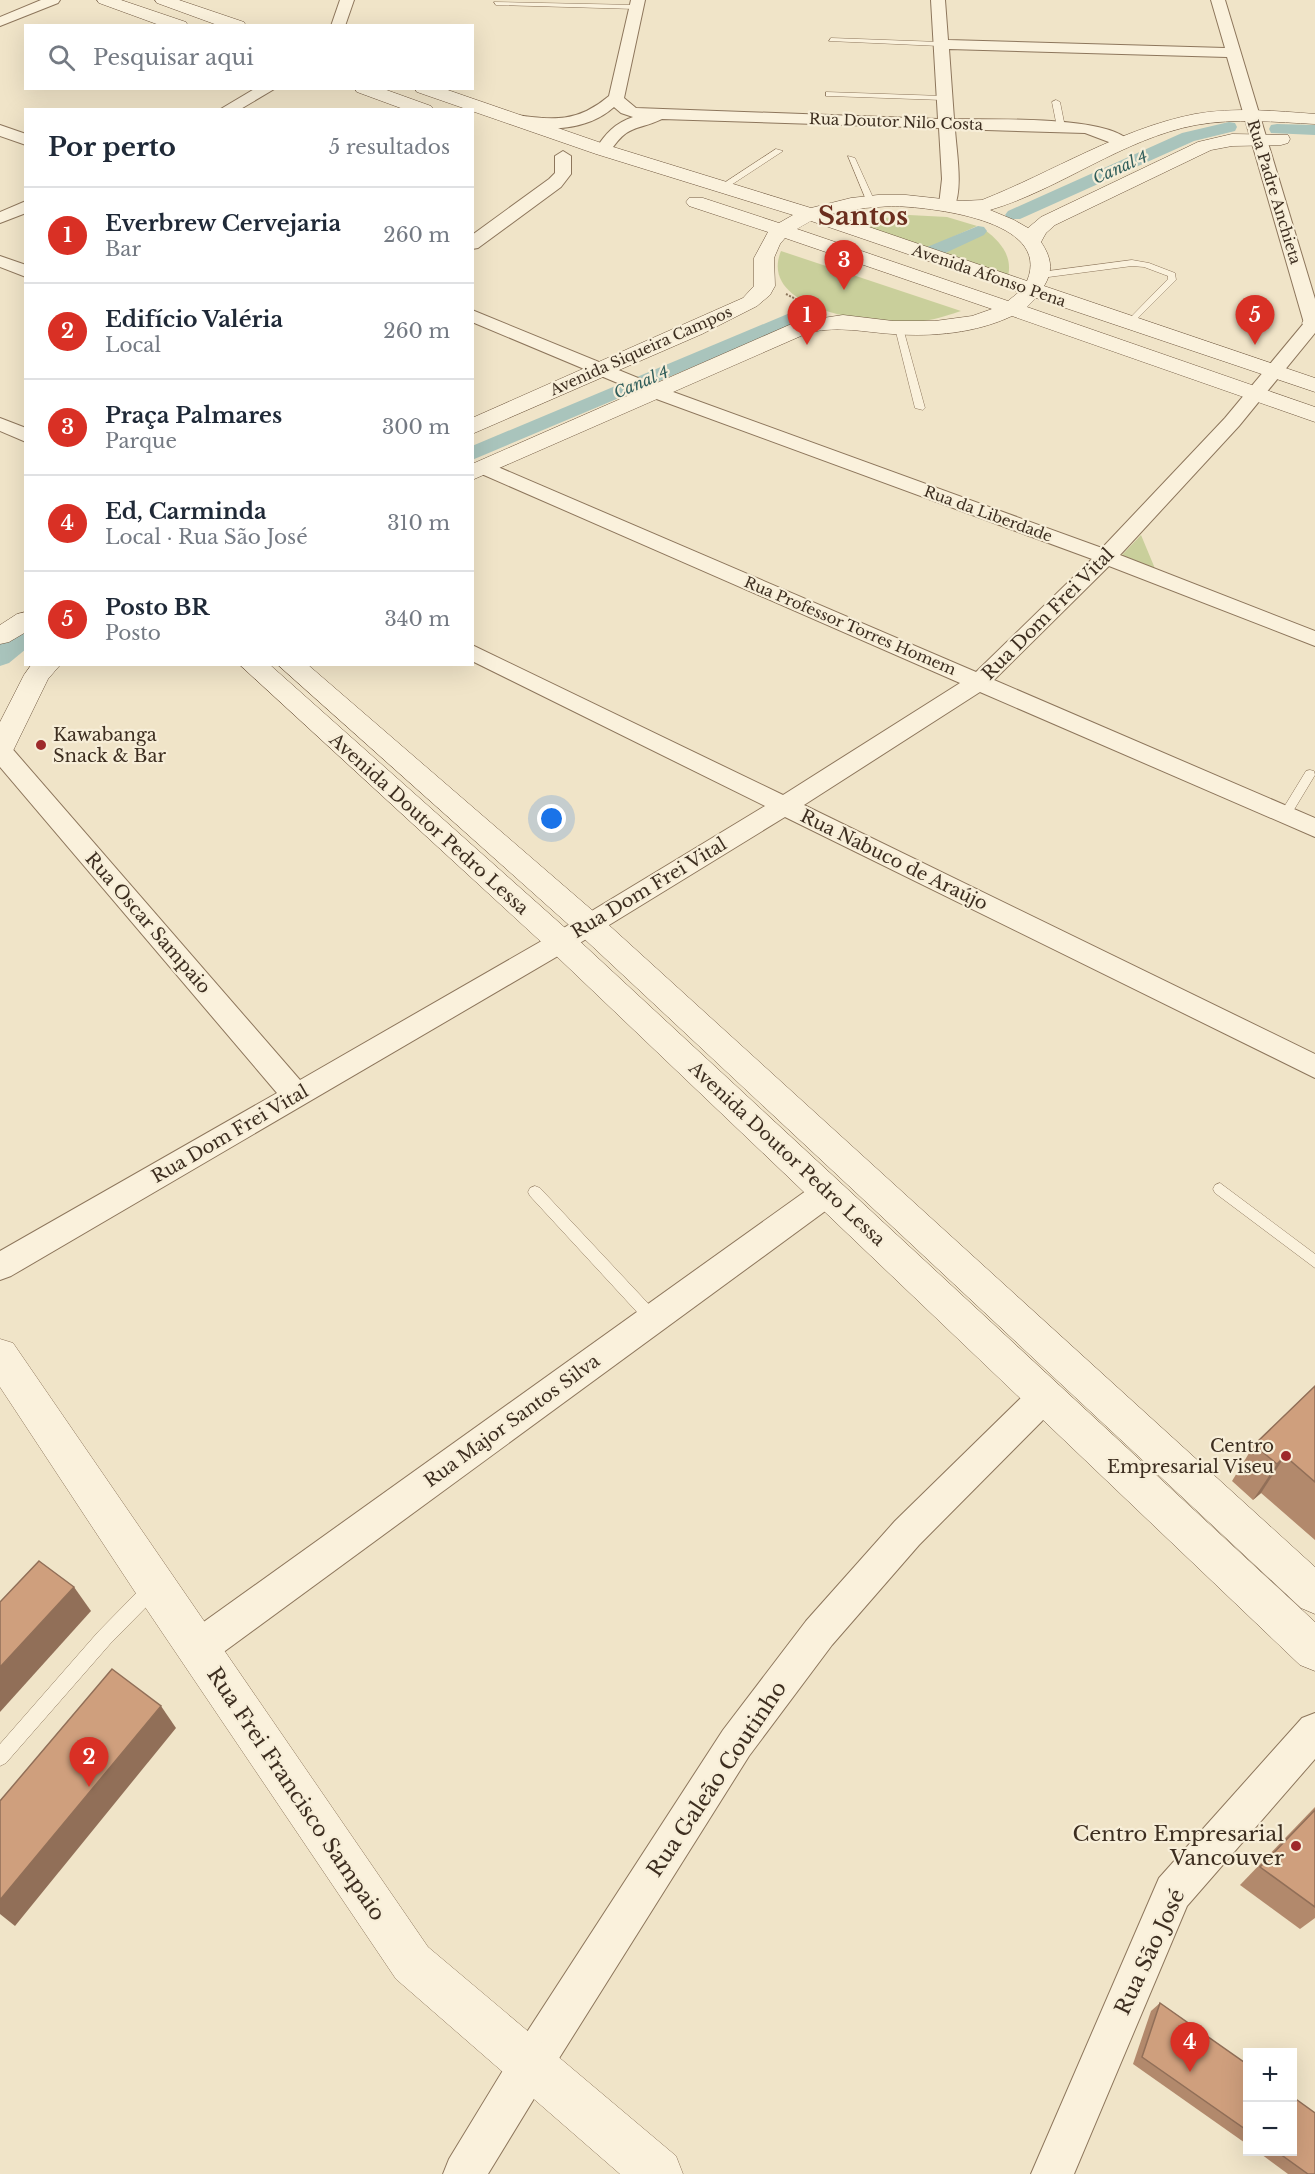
<!DOCTYPE html>
<html lang="pt">
<head>
<meta charset="utf-8">
<style>
  body { margin:0; font-family:"Libre Baskerville",serif; background:#f2f2f3; color:#1f2937 }
  .controls { position:absolute; right:18px; bottom:18px; display:grid; overflow:hidden; border-radius:0px; box-shadow:0 6px 24px #0002 }
  .controls button { width:54px; height:54px; display:grid; place-items:center; padding:0; border:0; border-bottom:2px solid #e0e1e3; background:#fff; color:#1f2937; font:30px sans-serif }
  .you { position:absolute; left:552px; top:819px; width:21px; height:21px; margin:-15px; border:4px solid #fff; border-radius:50%; background:#1a73e8; box-shadow:0 0 0 9px #1a73e833 }
  .badge { display:grid; place-items:center; width:39px; height:39px; border-radius:50%; background:#d93025; color:#fff; font-size:20px; font-weight:700 }
  .pin { position:absolute; translate:-50% -50px; filter:drop-shadow(0 2px 3px #0008) }
  .pin::after { content:''; position:absolute; top:32px; width:21px; height:18px; background:inherit; clip-path:polygon(0 0,100% 0,50% 100%) }
  .list { margin:0; padding:0; list-style:none }
  h2 { display:flex; justify-content:space-between; align-items:center; height:78px; margin:0; padding:0 24px; font-size:26px }
  h2 small { font-size:20px; font-weight:400; color:#747a83 }
  .list li { display:grid; grid-template-columns:39px 1fr auto; gap:18px; align-items:center; box-sizing:border-box; height:96px; padding:0 24px; border-top:2px solid #e0e1e3 }
  .list b { display:block; font-size:22px; white-space:nowrap }
  .list p { margin:0; font-size:20px; white-space:nowrap; color:#747a83 }
  .list em { font-size:20px; font-style:normal; color:#747a83 }
  .icon { flex:none; width:33px; height:33px; fill:none; stroke:currentColor; stroke-width:2; stroke-linecap:round; stroke-linejoin:round }
  .map { position:relative; flex:none; width:1315px; height:2174px; overflow:hidden }
  .search { position:absolute; background:#fff; box-shadow:0 6px 24px #0002; left:24px; top:24px; width:450px; height:66px; display:flex; align-items:center; gap:15px; box-sizing:border-box; padding:0 21px; border-radius:0px; color:#747a83; font-size:22px }
  .panel { position:absolute; background:#fff; box-shadow:0 6px 24px #0002; left:24px; top:108px; width:450px; height:558px; border-radius:0px }
  .map>svg:first-child { display:block }
  .green { fill:#c9cf9b }
  .lines { fill:none; stroke-linecap:round; stroke-linejoin:round }
  .canal { fill:#a9c4bc; fill-rule:evenodd }
  .service-casing { stroke:#8d765c; stroke-width:1 }
  .minor-casing { stroke:#8d765c; stroke-width:2 }
  .tertiary-casing { stroke:#8d765c; stroke-width:1 }
  .secondary-casing { stroke:#6f573f; stroke-width:1 }
  .path { stroke:#8d765c; stroke-width:2; stroke-dasharray:2 1.5; stroke-linecap:butt }
  .service { fill:#faf1dc; fill-rule:evenodd }
  .minor { fill:#faf1dc; fill-rule:evenodd }
  .tertiary { fill:#faf1dc; fill-rule:evenodd }
  .secondary { fill:#faf1dc; fill-rule:evenodd }
  .wall { fill:#b2896c }
  .shaded-wall { fill:#916f58 }
  .building { fill:#cf9f7d; stroke:#916f58; stroke-width:1.5 }
  .poi-dot { fill:#9e2a2b; stroke:#f7eed8; stroke-width:2 }
  .labels { text-anchor:middle; stroke-width:4.5; stroke-linejoin:round; paint-order:stroke }
  .far-street-label { font-size:15px; fill:#3d2e20; stroke:#f7eed8 }
  .far-water-label { font-size:16px; font-style:italic; fill:#2f5d5a; stroke:#f7eed8 }
  .street-label { font-size:18px; fill:#3d2e20; stroke:#f7eed8 }
  .poi-label { font-size:18px; fill:#3d2e20; stroke:#f7eed8; text-anchor:start }
  .near-street-label { font-size:21px; fill:#3d2e20; stroke:#f7eed8 }
  .near-poi-label { font-size:21px; fill:#3d2e20; stroke:#f7eed8; text-anchor:end }
  .far-town-label { font-size:26px; font-weight:bold; fill:#6b2e1e; stroke:#f7eed8 }
</style>
</head>
<body>
<div class="map">
<svg width="1315" height="2174" viewBox="0 0 1315 2174">
  <rect width="100%" height="100%" fill="#f0e4c8"/>
  <g class="green">
    <path d="M909 215 947 217 977 226 924 250 852 226 877 219Z"/>
    <path d="M985 230C1002 243 1014 258 1007 280L933 254Z"/>
    <path d="M781 251 961 311C943 317 926 322 907 323 871 324 757 309 781 251Z"/>
    <path d="M1141 535 1156 571 1120 557Z"/>
  </g>
  <g class="lines">
    <g class="canal">
      <path d="M1229 122 1235 123 1237 127 1235 131 1194 141 1020 219H1008L1005 215 1008 211 1182 133Z"/>
      <path d="M1277 124 1315 125V135L1271 133 1269 129 1271 125Z"/>
      <path d="M978 226 984 227 987 231 984 235 941 255H927L925 251 927 247Z"/>
      <path d="M809 305 816 307 819 311 816 315 472 460V446Z"/>
      <path d="M26 631V649L9 663 0 666V644L18 633Z"/>
    </g>
    <defs>
      <g id="service">
        <path d="M494 2 636 5 639 7 636 9 496 5Z"/>
        <path d="M831 38 940 42 944 44 940 46 829 41Z"/>
        <path d="M826 92 943 96 947 98 943 100 829 96H826Z"/>
        <path d="M1056 100 1060 102 1065 127 1061 129 1057 127 1052 102Z"/>
        <path d="M776 149 783 151 725 189 718 187Z"/>
        <path d="M848 156 855 158 875 202 874 204 867 202Z"/>
        <path d="M1132 260 1149 263 1175 273 1176 280 1130 326 1126 323 1127 321 1168 279V276L1144 267 1132 266 1041 278 1037 275 1041 272Z"/>
        <path d="M899 325 903 328 925 408 923 410 915 408 895 328Z"/>
        <path d="M1310 770 1314 771 1315 775 1289 818H1281L1279 815 1281 812 1306 771Z"/>
        <path d="M1220 1183 1315 1254V1268L1215 1193 1213 1189 1215 1185Z"/>
        <path d="M535 1186 540 1188 658 1314 660 1319 658 1324 653 1326 648 1324 530 1196 528 1192 530 1188Z"/>
        <path d="M153 1580 159 1582 161 1588 159 1594 110 1644 6 1763 0 1766V1744L98 1632 147 1582Z"/>
      </g>
      <g id="minor">
        <path d="M41 0H60L58 3 0 26V17Z"/>
        <path d="M340 0H354L345 26H331Z"/>
        <path d="M631 0H645L624 98 636 108 938 119 931 0H945L948 40 1225 48 1211 0H1225L1315 299V333L1239 426 1120 555 1315 631V646L1109 566 994 680 1315 818V837L980 692 804 805 1315 1054V1078L785 817 570 949 11 1276 0 1280V1251L277 1093 0 767V743L9 745 300 1080 552 935 765 806 472 661V645L783 795 960 683 477 472 474 468 477 464H491L976 672 1092 559 651 397 472 322V310L665 389 1102 548 1225 418 1304 323 1227 57 949 49 954 119C990 120 1109 115 1130 142L1122 147 1085 133 955 129C956 149 964 191 953 209H941L939 205 942 179 939 128 662 119C634 132 629 123 609 153L603 155 595 150C605 134 615 123 633 117L621 113 614 107C586 132 544 132 509 123L507 120 509 117 515 115C554 120 577 123 609 96Z"/>
        <path d="M256 88H276L239 110H219Z"/>
        <path d="M0 125 26 134V145L0 136Z"/>
        <path d="M563 151 571 156V174L561 187 478 248 472 249V235L549 179 555 173V156Z"/>
        <path d="M26 201V213L0 223V212Z"/>
        <path d="M0 256 26 265V277L0 267Z"/>
        <path d="M0 418 26 428V442L0 431Z"/>
        <path d="M828 1180 839 1183 843 1192 839 1201 210 1662 197 1667 184 1662 179 1649 184 1636 817 1183Z"/>
        <path d="M1045 1381 1057 1386 1061 1396 1057 1406 919 1545 832 1645 749 1756 546 2079 488 2174H443L449 2159 516 2049 723 1730 806 1621 895 1521 1033 1386Z"/>
        <path d="M1315 1713V1759L1187 1906 1074 2174H1031L1159 1878 1302 1718Z"/>
      </g>
      <path id="tertiary" d="M0 1339 13 1343 428 1947 676 2156 683 2174H620L396 1979 141 1601 0 1387Z"/>
      <g id="secondary">
        <path d="M97 0H121L186 22 188 26H162L99 3Z"/>
        <path d="M155 0H179L244 22 246 26H220L157 3Z"/>
        <path d="M354 88H381L431 106 434 110H406L357 92Z"/>
        <path d="M414 88H442L610 146 811 208 851 198 878 195H906L961 201 982 200C1053 172 1119 129 1195 114 1234 107 1276 111 1315 114V124C1276 122 1235 118 1196 125 1122 139 1061 189 990 210L1014 220 1028 228 1041 217 1198 142 1232 134 1288 135 1290 139 1288 143 1281 145 1232 146 1211 150 1055 225 1046 233 1041 242C1051 257 1054 270 1044 286L1315 378V392L1036 298 1027 307 1315 407V422L1012 316C976 333 933 337 893 334 863 332 841 326 810 332L472 480V464L796 322 843 315 893 321H935L972 316 992 309 785 238 780 244 774 258 775 286 770 295 757 306 702 334 472 434V418L743 298 754 286V258L768 232 689 206 686 202 689 198H703L779 223 793 215 596 154 417 92ZM892 206C928 207 1053 219 1027 281L831 214 865 208ZM811 221 1019 292 1008 301 797 229Z"/>
        <path d="M1315 317V333L1307 332 1302 323 1305 318Z"/>
        <path d="M26 612V632L9 642 0 644V625L17 614Z"/>
        <path d="M32 664H61L48 679 10 757 0 759V722L24 675Z"/>
        <path d="M239 664H269L572 934 1315 1622V1671L1300 1665 550 950Z"/>
        <path d="M277 664H307L600 917 1315 1567V1614L1301 1608 578 933Z"/>
      </g>
    </defs>
    <use href="#service" class="service-casing"/>
    <use href="#minor" class="minor-casing"/>
    <use href="#tertiary" class="tertiary-casing"/>
    <use href="#secondary" class="secondary-casing"/>
    <path class="path" d="M786 294 809 306"/>
    <use href="#service" class="service"/>
    <use href="#minor" class="minor"/>
    <use href="#tertiary" class="tertiary"/>
    <use href="#secondary" class="secondary"/>
  </g>
  <g class="wall">
    <path d="M1315 1386V1540L1261 1493 1253 1500 1232 1481 1254 1445Z"/>
    <path d="M1315 1807V1918L1300 1929 1240 1885Z"/>
    <path d="M1160 2003 1248 2065V2145L1133 2064 1151 2011Z"/>
    <path d="M1257 2151H1293L1315 2174H1288Z"/>
  </g>
  <g class="shaded-wall">
    <path d="M1285 1456 1261 1493 1253 1500 1277 1464Z"/>
    <path d="M74 1587 91 1611 0 1712V1667Z"/>
    <path d="M161 1706 176 1728 15 1926 0 1914V1900Z"/>
  </g>
  <g class="building">
    <path d="M1315 1386V1482L1285 1456 1277 1464 1254 1445Z"/>
    <path d="M39 1561 74 1587 0 1667V1602Z"/>
    <path d="M112 1669 161 1706 0 1900V1801Z"/>
    <path d="M1315 1810V1907L1260 1867Z"/>
    <path d="M1160 2003 1248 2065V2131L1142 2057Z"/>
    <path d="M1293 2097 1315 2113V2174H1308L1276 2151H1293Z"/>
  </g>
  <g class="poi-dot">
    <circle cx="41" cy="745" r="6"/>
    <circle cx="1286" cy="1456" r="6"/>
    <circle cx="1296" cy="1846" r="6"/>
  </g>
  <g class="labels">
    <g class="far-street-label">
      <text transform="translate(896 122) rotate(2)" y="5">Rua Doutor Nilo Costa</text>
      <text transform="translate(1274 192) rotate(73)" y="5">Rua Padre Anchieta</text>
      <text transform="translate(989 276) rotate(19)" y="5">Avenida Afonso Pena</text>
      <text transform="translate(641 351) rotate(-24)" y="5">Avenida Siqueira Campos</text>
      <text transform="translate(988 514) rotate(20)" y="5">Rua da Liberdade</text>
      <text transform="translate(850 626) rotate(23)" y="5">Rua Professor Torres Homem</text>
    </g>
    <g class="far-water-label">
      <text transform="translate(1120 167) rotate(-24)" y="6">Canal 4</text>
      <text transform="translate(641 382) rotate(-23)" y="6">Canal 4</text>
    </g>
    <g class="street-label">
      <text transform="translate(1048 614) rotate(-45)" y="6">Rua Dom Frei Vital</text>
      <text transform="translate(429 824) rotate(42)" y="6">Avenida Doutor Pedro Lessa</text>
      <text transform="translate(894 860) rotate(26)" y="6">Rua Nabuco de Araújo</text>
      <text transform="translate(649 888) rotate(-31)" y="6">Rua Dom Frei Vital</text>
      <text transform="translate(148 923) rotate(49)" y="6">Rua Oscar Sampaio</text>
      <text transform="translate(230 1134) rotate(-30)" y="6">Rua Dom Frei Vital</text>
      <text transform="translate(787 1154) rotate(43)" y="6">Avenida Doutor Pedro Lessa</text>
      <text transform="translate(512 1421) rotate(-36)" y="6">Rua Major Santos Silva</text>
    </g>
    <g class="poi-label">
      <text x="53" y="741">Kawabanga<tspan x="53" dy="21">Snack &amp; Bar</tspan></text>
      <text x="1274" y="1452" text-anchor="end">Centro<tspan x="1274" dy="21">Empresarial Viseu</tspan></text>
    </g>
    <g class="near-street-label">
      <text transform="translate(717 1779) rotate(-56)" y="7">Rua Galeão Coutinho</text>
      <text transform="translate(296 1794) rotate(56)" y="7">Rua Frei Francisco Sampaio</text>
      <text transform="translate(1150 1952) rotate(-65)" y="7">Rua São José</text>
    </g>
    <g class="near-poi-label">
      <text x="1284" y="1841">Centro Empresarial<tspan x="1284" dy="24">Vancouver</tspan></text>
    </g>
    <g class="far-town-label">
      <text x="863" y="225">Santos</text>
    </g>
  </g>
</svg>
<div class="controls">
<button>+</button>
<button>−</button>
</div>
<div class="you"></div>
<div class="pin badge" style="left:807px;top:345px">1</div>
<div class="pin badge" style="left:89px;top:1787px">2</div>
<div class="pin badge" style="left:844px;top:290px">3</div>
<div class="pin badge" style="left:1190px;top:2072px">4</div>
<div class="pin badge" style="left:1255px;top:345px">5</div>
<div class="search"><svg class="icon" aria-label="search" viewBox="0 0 24 24"><circle cx="10" cy="10" r="6"/><path d="M15 15l6 6"/></svg>Pesquisar aqui</div>
<section class="panel">
<h2>Por perto<small>5 resultados</small></h2>
<ul class="list">
<li><span class="badge">1</span><div><b>Everbrew Cervejaria</b><p>Bar</p></div><em>260 m</em></li>
<li><span class="badge">2</span><div><b>Edifício Valéria</b><p>Local</p></div><em>260 m</em></li>
<li><span class="badge">3</span><div><b>Praça Palmares</b><p>Parque</p></div><em>300 m</em></li>
<li><span class="badge">4</span><div><b>Ed, Carminda</b><p>Local · Rua São José</p></div><em>310 m</em></li>
<li><span class="badge">5</span><div><b>Posto BR</b><p>Posto</p></div><em>340 m</em></li>
</ul>
</section>
</div>
</body>
</html>
